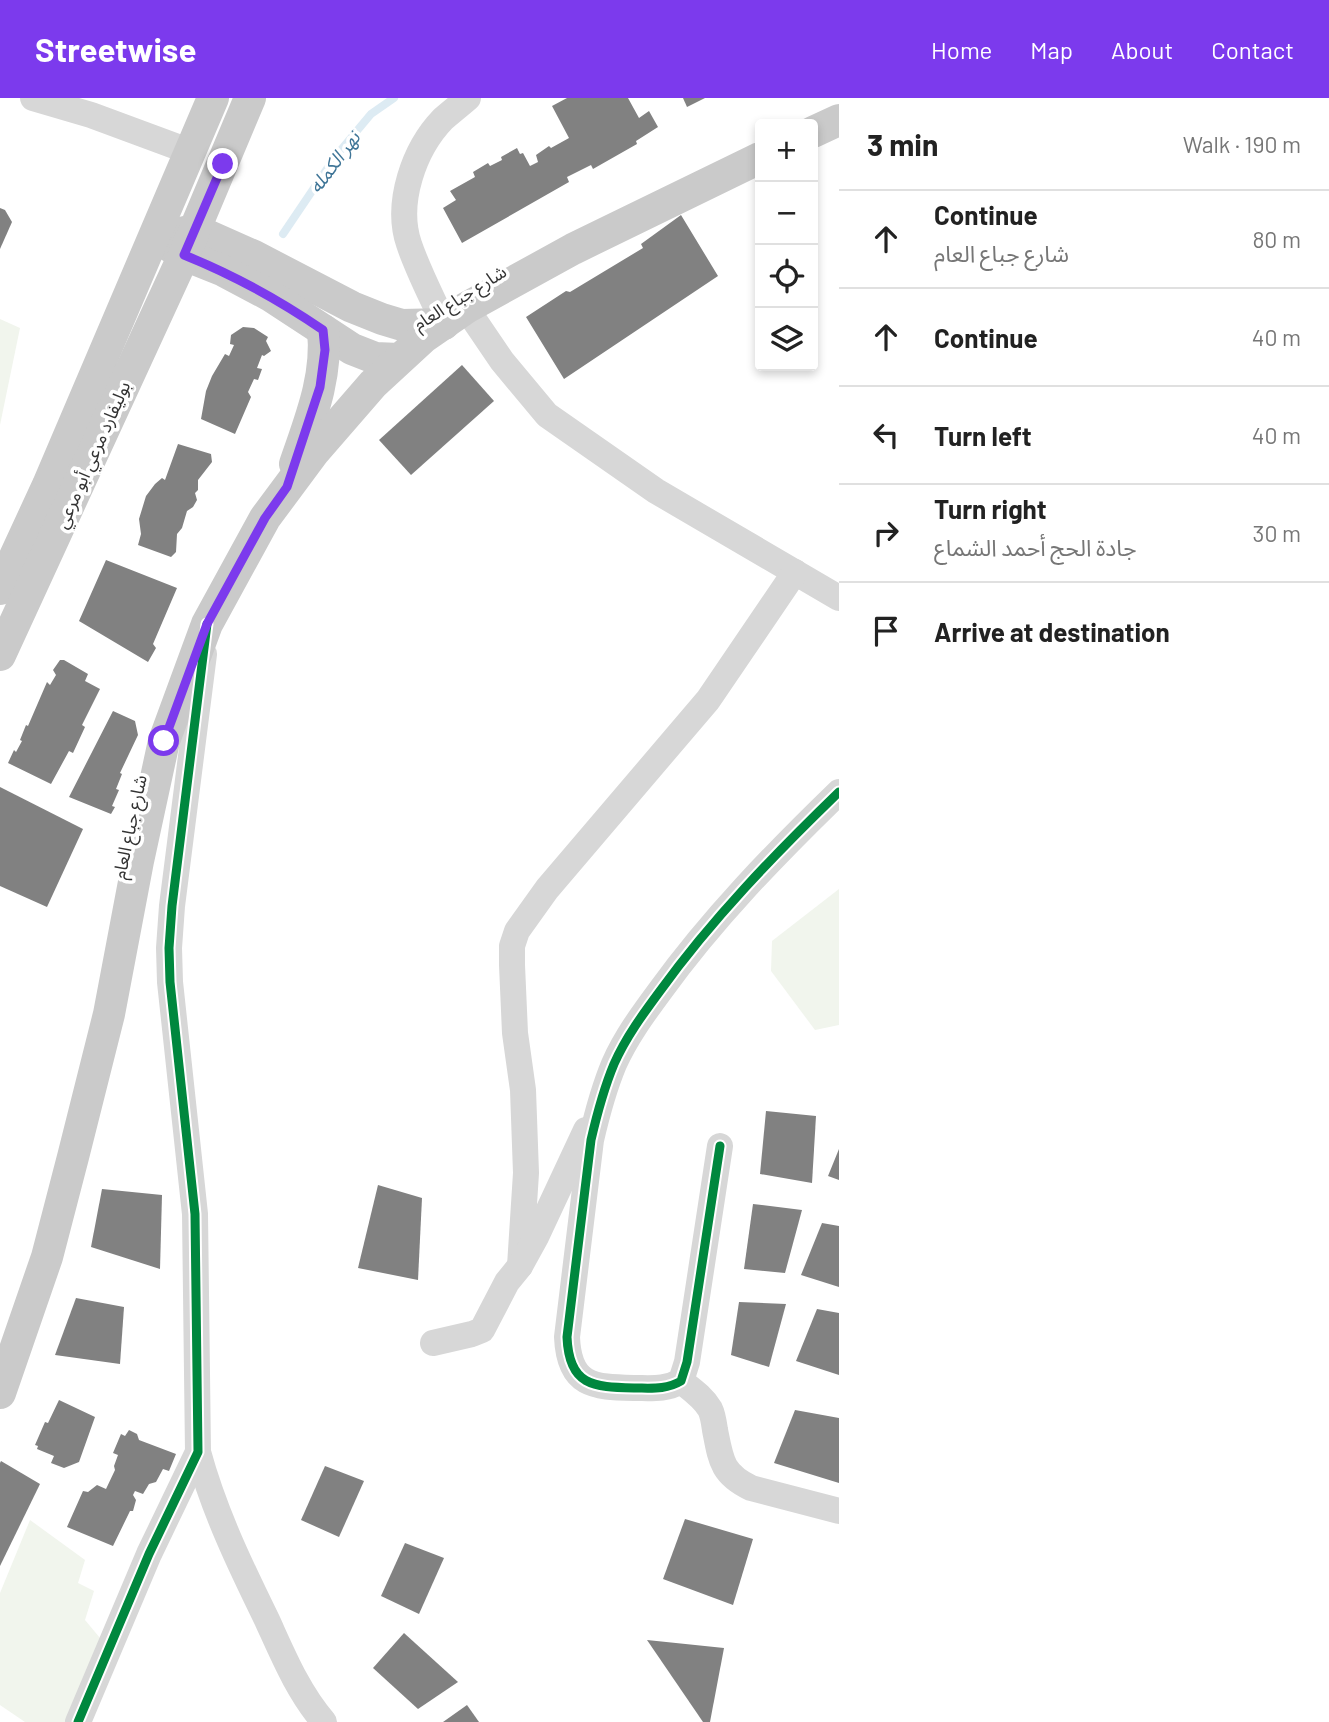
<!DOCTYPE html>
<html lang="en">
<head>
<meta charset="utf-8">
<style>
  body { margin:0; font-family:Barlow,"Noto Sans Arabic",sans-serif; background:#f6f6f6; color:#222 }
  .controls { position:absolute; right:21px; top:21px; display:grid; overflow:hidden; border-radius:7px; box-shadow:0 4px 10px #0003 }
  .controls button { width:63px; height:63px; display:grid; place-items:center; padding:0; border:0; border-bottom:2px solid #e0e0e0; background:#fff; color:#222; font:35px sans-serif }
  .stop { position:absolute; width:21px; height:21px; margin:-16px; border:5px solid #7c3aed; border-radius:50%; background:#fff }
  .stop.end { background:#7c3aed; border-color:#fff; box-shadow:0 2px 7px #0008 }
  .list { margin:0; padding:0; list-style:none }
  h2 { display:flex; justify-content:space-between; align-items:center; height:91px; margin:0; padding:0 28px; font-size:30px }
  h2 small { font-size:23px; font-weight:400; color:#767676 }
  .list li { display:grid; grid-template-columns:46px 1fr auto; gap:21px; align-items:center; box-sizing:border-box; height:98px; padding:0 28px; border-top:2px solid #e0e0e0 }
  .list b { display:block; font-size:26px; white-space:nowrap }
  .list p { margin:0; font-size:23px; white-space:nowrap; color:#767676 }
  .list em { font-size:23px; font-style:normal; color:#767676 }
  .icon { flex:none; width:38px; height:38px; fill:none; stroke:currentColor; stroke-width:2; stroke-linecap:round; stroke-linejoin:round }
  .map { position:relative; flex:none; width:839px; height:1624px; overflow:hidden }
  header { display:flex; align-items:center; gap:42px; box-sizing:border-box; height:98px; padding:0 35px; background:#7c3aed; color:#fff }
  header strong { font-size:33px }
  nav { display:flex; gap:38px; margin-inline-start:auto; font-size:24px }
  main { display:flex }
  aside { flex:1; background:#fff }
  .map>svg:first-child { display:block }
  .green { fill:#f1f5ed }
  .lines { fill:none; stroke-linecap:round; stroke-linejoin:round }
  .stream { stroke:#ddebf3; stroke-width:8 }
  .building { fill:#818181 }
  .minor { stroke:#d7d7d7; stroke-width:26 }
  .major { stroke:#cacaca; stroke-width:32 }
  .cycleway-casing { stroke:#fff; stroke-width:13 }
  .cycleway { stroke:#00873e; stroke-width:9 }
  .route { stroke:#7c3aed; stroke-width:9 }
  .labels { text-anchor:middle; stroke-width:7; stroke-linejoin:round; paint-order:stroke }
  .street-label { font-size:18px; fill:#333; stroke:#fff }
  .water-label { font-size:19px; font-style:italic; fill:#3f7597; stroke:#fff }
</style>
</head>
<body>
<header>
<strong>Streetwise</strong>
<nav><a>Home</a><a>Map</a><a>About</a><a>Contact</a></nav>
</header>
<main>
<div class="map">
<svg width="839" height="1624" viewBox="0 0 839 1624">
  <rect width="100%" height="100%" fill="#fff"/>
  <g class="green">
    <path d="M0 221 20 230 0 327Z"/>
    <path d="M839 791V927L815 932 771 873 772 843Z"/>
    <path d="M30 1422 85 1462 78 1485 94 1493 85 1522 105 1546 73 1624H25L0 1607V1495Z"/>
  </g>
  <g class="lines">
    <path class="stream" d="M283 136 335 59 371 16 394 0"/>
  </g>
  <g class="building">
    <path d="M567 0H628L639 20 649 13 658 29 636 43 637 46 593 71 591 67 567 79 569 84 462 145 443 110 456 102 450 93 475 79 473 74 488 65 490 68 502 62 501 59 517 50 520 56 523 55 530 68 538 64 536 57 549 48 551 50 569 40 552 8Z"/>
    <path d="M683 0H705L687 9Z"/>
    <path d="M0 110 5 112 12 124 0 151Z"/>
    <path d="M681 117 718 178 564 281 526 219 566 193 570 194 643 150 641 146Z"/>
    <path d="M243 229 254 230 268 239 266 243 271 253 264 258 262 257 257 270 262 271 258 282 254 281 248 294 251 299 235 336 201 321 206 293 212 278 225 256 229 258 234 247 230 246 231 237Z"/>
    <path d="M462 267 494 303 411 377 379 342Z"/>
    <path d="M178 346 211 356 212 364 198 382V392L195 395 197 402 193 409 187 413 182 430 177 436 176 454 171 459 138 447 141 436 139 421 146 398 155 386 162 380 165 382Z"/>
    <path d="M106 462 177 490 153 546 156 550 148 564 79 523Z"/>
    <path d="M60 562H64L88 576 85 583 100 591 82 627 85 629 73 655 69 653 51 686 8 665 14 652 16 654 22 643 20 642 26 627 28 628 47 584 50 587 56 577 53 572Z"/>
    <path d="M113 613 135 623 138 637 120 675 122 676 116 691 119 692 112 708 115 709 111 716 69 699Z"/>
    <path d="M0 689 83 731 47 809 0 788Z"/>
    <path d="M766 1013 816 1018 812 1085 760 1076Z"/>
    <path d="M839 1051V1082L828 1078Z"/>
    <path d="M378 1087 422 1100 418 1182 358 1170Z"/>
    <path d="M102 1091 162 1097 160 1171 91 1149Z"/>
    <path d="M753 1106 802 1112 785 1175 744 1171Z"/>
    <path d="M822 1125 839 1128V1189L801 1177Z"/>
    <path d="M76 1200 124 1209 120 1266 55 1257Z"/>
    <path d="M739 1204 786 1206 769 1269 731 1257Z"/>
    <path d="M817 1211 839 1215V1277L796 1263Z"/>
    <path d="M59 1302 95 1319 79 1364 64 1370 51 1365 54 1358 37 1351 38 1348 35 1347 45 1324 48 1325Z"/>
    <path d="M795 1312 839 1320V1385L774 1365Z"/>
    <path d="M129 1332 137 1336 139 1342 176 1356 169 1373 163 1371 156 1384 149 1386 143 1396 135 1393 133 1397 136 1402 133 1413H130L113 1448 67 1429 83 1393 88 1394 97 1387 106 1391 115 1372 114 1368 118 1357 113 1355 121 1336 125 1338Z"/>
    <path d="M1 1363 40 1386 0 1468V1365Z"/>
    <path d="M325 1368 364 1383 339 1439 301 1422Z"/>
    <path d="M685 1421 753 1441 733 1507 663 1481Z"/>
    <path d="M405 1445 444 1460 419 1516 381 1498Z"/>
    <path d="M404 1535 458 1584 418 1611 373 1570Z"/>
    <path d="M647 1542 724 1550 710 1624H703Z"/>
    <path d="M467 1607 479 1624H443Z"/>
  </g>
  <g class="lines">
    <g class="minor">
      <path d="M33 0 91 17 191 54"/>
      <path d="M466 210 502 263 547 317 656 393 839 500"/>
      <path d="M444 226C432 199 418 173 409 146 395 105 414 51 443 21 451 14 460 7 468 0"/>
      <path d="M720 1048 687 1264 681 1283C666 1292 651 1290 634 1290 593 1289 569 1288 567 1239L591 1042C597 1016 604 990 614 966 626 939 643 916 660 893 712 821 775 756 839 694"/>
      <path d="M520 1168 526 1075 523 992 515 935 512 867V848L517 833 547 791 708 602 795 474"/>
      <path d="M433 1245 472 1236 482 1232 507 1184 520 1168 536 1139 586 1032"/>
      <path d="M681 1283C691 1291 703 1299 710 1311 713 1317 714 1325 715 1332 721 1363 722 1376 751 1390L839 1413"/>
      <path d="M198 1354C214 1413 240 1467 267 1522 283 1557 298 1594 324 1624"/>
      <path d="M78 1624 149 1456 198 1354 195 1116 170 884 169 850 172 808 204 556"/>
    </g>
    <g class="major">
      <path d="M813 34 839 22"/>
      <path d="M176 136 195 132 254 158 352 209 382 221 402 227 444 226"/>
      <path d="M168 147 184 157 224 173 271 198 352 251 375 260 399 261"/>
      <path d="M295 366C310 322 328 279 323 232"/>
      <path d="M0 491 48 387 213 0"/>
      <path d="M0 557 184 157 250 0"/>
      <path d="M0 1295 47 1159 73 1059 109 916 138 763 164 643 207 526 265 420 314 354 373 286 424 239 466 210 573 151 760 60"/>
    </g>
    <defs>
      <g id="cycleway">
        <path d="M720 1048 687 1264 681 1283C666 1292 651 1290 634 1290 593 1289 569 1288 567 1239L591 1042C597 1016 604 990 614 966 626 939 643 916 660 893 712 821 775 756 839 694"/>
        <path d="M78 1624 149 1456 198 1354 195 1116 170 884 169 850 172 808 207 526"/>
      </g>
    </defs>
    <use href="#cycleway" class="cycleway-casing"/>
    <use href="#cycleway" class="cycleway"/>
  </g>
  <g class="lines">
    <path class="route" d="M164 643 207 526 265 420 287 389 320 289 325 252 323 232C279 202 234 177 184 157L223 66"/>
  </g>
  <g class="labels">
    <g class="street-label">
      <text transform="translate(460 200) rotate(-32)" y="6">شارع جباع العام</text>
      <text transform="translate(93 357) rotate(-66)" y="6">بوليفارد مرعي أبو مرعي</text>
      <text transform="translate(130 729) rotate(-78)" y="6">شارع جباع العام</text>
    </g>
    <g class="water-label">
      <text transform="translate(334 64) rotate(-53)" y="7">نهر الكمله</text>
    </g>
  </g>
</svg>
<div class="controls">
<button>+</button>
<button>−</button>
<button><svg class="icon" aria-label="locate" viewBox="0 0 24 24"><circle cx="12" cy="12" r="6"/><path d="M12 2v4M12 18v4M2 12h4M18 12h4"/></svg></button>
<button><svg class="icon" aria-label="layers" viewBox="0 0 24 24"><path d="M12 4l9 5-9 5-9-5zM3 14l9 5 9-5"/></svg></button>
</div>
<div class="stop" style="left:164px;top:643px"></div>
<div class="stop end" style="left:223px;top:66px"></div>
</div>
<aside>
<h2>3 min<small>Walk · 190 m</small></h2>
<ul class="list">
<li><svg class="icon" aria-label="ahead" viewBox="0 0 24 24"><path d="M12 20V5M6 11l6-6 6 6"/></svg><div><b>Continue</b><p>شارع جباع العام</p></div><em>80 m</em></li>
<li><svg class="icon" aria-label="ahead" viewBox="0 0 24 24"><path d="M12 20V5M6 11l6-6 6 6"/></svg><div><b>Continue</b></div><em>40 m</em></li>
<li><svg class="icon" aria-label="left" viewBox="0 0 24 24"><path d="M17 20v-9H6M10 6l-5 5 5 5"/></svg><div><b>Turn left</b></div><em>40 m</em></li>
<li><svg class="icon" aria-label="right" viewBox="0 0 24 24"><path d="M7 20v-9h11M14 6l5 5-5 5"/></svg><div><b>Turn right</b><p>جادة الحج أحمد الشماع</p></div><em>30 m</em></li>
<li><svg class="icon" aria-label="arrive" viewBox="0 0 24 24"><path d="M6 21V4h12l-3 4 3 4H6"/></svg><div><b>Arrive at destination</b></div></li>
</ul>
</aside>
</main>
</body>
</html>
